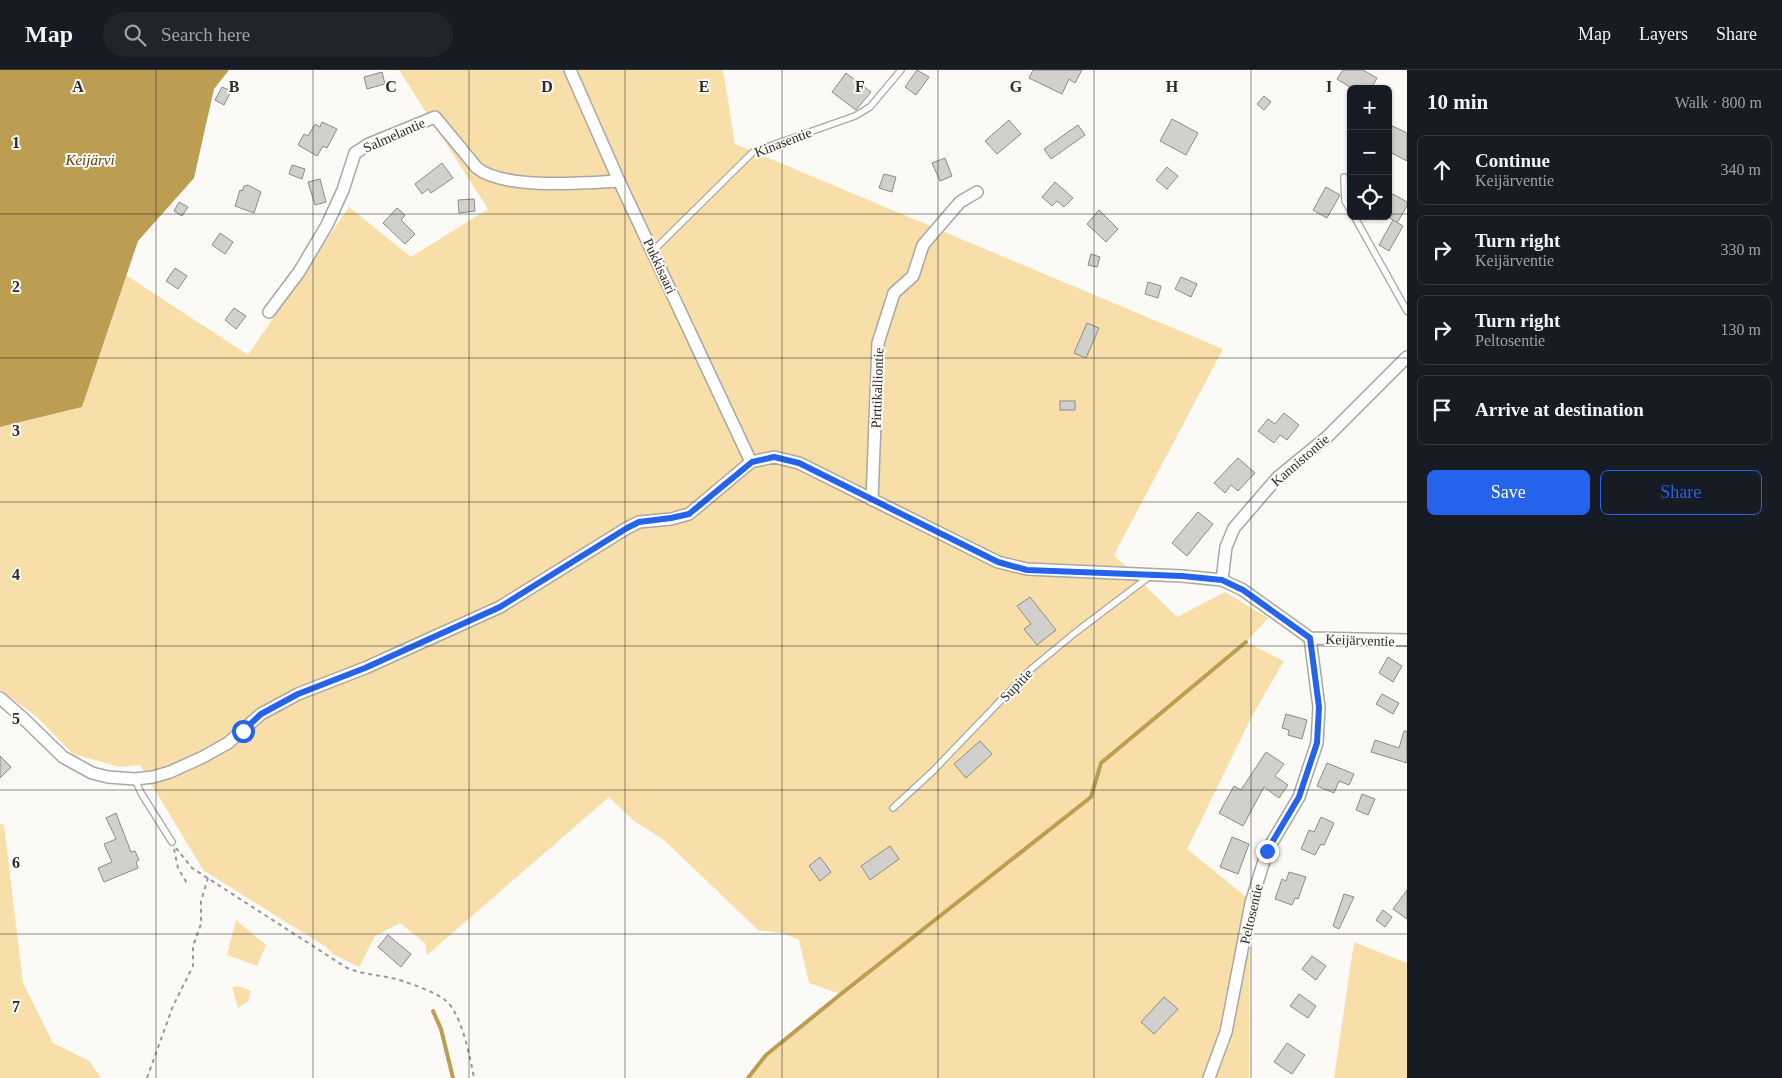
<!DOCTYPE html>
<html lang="en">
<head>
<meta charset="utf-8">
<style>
  body { margin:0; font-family:"Times New Roman",serif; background:#20242c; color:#f1f3f6 }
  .controls { position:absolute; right:15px; top:15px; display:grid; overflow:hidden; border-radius:8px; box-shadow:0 1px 4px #0004 }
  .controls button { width:45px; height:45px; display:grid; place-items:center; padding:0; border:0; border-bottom:1px solid #363941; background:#171b24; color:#f1f3f6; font:25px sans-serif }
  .stop { position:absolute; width:15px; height:15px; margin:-11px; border:4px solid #2563eb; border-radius:50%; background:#fff }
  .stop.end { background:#2563eb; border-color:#fff; box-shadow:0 1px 5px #0008 }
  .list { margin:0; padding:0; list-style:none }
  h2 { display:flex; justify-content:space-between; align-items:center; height:65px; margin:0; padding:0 20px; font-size:21px }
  h2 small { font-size:16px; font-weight:400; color:#9ea1a6 }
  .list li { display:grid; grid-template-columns:32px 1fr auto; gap:15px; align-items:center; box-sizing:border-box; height:70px; margin:0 10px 10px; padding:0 10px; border:1px solid #363941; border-radius:8px }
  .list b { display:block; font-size:19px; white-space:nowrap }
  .list p { margin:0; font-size:16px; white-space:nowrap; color:#9ea1a6 }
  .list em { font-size:16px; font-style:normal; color:#9ea1a6 }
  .actions { display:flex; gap:10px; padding:15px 20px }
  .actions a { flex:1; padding:11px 0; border:1px solid #2563eb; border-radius:8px; text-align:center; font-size:18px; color:#2563eb }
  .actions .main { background:#2563eb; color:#fff }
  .icon { flex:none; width:28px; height:28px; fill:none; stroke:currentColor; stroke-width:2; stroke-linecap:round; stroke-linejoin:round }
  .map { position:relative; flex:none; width:1407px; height:1008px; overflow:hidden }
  header { display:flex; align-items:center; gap:30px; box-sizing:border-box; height:70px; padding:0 25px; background:#171b24; border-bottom:1px solid #363941 }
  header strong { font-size:24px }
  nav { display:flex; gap:28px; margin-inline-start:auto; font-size:18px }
  .search { width:350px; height:45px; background:#20242c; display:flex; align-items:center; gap:12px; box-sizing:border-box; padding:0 18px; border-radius:28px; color:#9ea1a6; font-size:19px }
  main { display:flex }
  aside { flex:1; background:#171b24 }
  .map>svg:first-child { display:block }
  .green { fill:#f8dfa9 }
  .water { fill:#bd9d52 }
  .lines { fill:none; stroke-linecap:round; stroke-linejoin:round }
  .stream { stroke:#bd9d52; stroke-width:4 }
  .building { fill:#d1d0cc; stroke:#8c8b87 }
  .lane-casing { stroke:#a9a7a4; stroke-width:8 }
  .street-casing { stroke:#a9a7a4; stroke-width:14 }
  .path { stroke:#999895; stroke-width:2; stroke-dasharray:4 4; stroke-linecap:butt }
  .lane { stroke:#fff; stroke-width:5.5 }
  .street { stroke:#fff; stroke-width:11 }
  .route { stroke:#2563eb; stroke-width:6 }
  .grid { fill:none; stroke:#2d2c2b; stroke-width:1; stroke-opacity:0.55 }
  .labels { text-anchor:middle; stroke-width:4; stroke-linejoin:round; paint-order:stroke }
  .street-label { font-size:14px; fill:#2d2c2b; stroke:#fbfaf6 }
  .water-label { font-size:15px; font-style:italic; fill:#5b4507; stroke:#fbfaf6 }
  .grid-label { font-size:16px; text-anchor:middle; font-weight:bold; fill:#2d2c2b; stroke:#fbfaf6; stroke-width:4; stroke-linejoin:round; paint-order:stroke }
</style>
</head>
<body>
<header>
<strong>Map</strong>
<div class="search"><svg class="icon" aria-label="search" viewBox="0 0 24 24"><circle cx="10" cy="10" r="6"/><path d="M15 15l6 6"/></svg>Search here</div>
<nav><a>Map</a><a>Layers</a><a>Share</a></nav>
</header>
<main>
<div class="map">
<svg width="1407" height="1008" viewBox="0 0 1407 1008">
  <rect width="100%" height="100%" fill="#fbfaf6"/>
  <g class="green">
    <path d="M399 0H723L735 74 1223 279 1114 485 1177 547 1225 522 1268 548 1246 572 1284 591 1253 644 1187 779 1250 830 1249 1008H748L766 985 840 924 809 913 799 870 782 863 758 860 664 770 634 751 609 727 427 885 425 873 400 853 375 866 359 897 333 884 326 877 203 800 140 695 120 697 73 684 37 647 0 620V357L82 337 126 205 248 285 349 137 411 187 488 139Z"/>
    <path d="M0 754 4 755 23 913 53 973 89 991 101 1008H0Z"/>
    <path d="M236 850 266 875 257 896 227 885Z"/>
    <path d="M1354 872 1407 893V1008H1334Z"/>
    <path d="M238 916 251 921 248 932 238 938 232 917Z"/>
  </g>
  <path class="water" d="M0 0H229L214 19 194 108 138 171 82 337 0 357Z"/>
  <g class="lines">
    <g class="stream">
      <path d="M433 941 441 959 453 1008"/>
      <path d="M748 1008 766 985 841 924 1091 727 1101 693 1246 572"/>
    </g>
  </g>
  <g class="building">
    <path d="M917 0 929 7 916 25 905 17Z"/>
    <path d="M1033 0H1082L1075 13 1069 9 1062 24 1029 8Z"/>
    <path d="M1343 0H1363L1377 8 1371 19H1353L1337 9Z"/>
    <path d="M382 2 385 14 367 19 364 7Z"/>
    <path d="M846 3 871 22 856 40 832 22Z"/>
    <path d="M222 17 231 21 224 35 215 30Z"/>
    <path d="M1264 26 1271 32 1264 40 1257 34Z"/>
    <path d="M1172 49 1198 63 1186 85 1160 71Z"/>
    <path d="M1009 50 1021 64 997 84 985 71Z"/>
    <path d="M322 52 337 59 327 78 323 76 317 86 298 75 304 64 308 66 315 54 320 57Z"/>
    <path d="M1388 54 1407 63V91L1388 81Z"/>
    <path d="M1078 55 1085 65 1051 89 1044 79Z"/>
    <path d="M945 88 952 106 940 111 932 93Z"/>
    <path d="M442 93 453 108 431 123 428 119 422 124 415 114Z"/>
    <path d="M292 95 305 99 302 109 289 104Z"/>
    <path d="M1167 97 1178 106 1167 119 1156 110Z"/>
    <path d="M884 104 896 107 892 122 879 118Z"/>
    <path d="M320 109 326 132 315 135 308 112Z"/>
    <path d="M1055 112 1073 128 1064 137 1057 131 1052 136 1042 127Z"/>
    <path d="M248 115 261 122 254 143 235 136 240 120 242 121 244 116Z"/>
    <path d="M1326 117 1340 125 1327 148 1313 140Z"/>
    <path d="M1393 124 1407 132V136L1397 153 1388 147V132Z"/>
    <path d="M474 129 475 141 459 143 458 130Z"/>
    <path d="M179 132 188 137 182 146 174 141Z"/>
    <path d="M397 138 405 145 401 150 415 164 405 174 383 153Z"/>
    <path d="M1099 140 1118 159 1106 172 1087 154Z"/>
    <path d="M1393 150 1403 156 1389 181 1379 175Z"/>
    <path d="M220 163 233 172 225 184 212 175Z"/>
    <path d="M1091 184 1100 187 1097 197 1088 195Z"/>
    <path d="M175 198 187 206 178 219 166 211Z"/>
    <path d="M1181 207 1197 214 1191 227 1175 219Z"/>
    <path d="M1148 212 1161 216 1158 228 1145 224Z"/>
    <path d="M234 238 246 246 236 259 225 250Z"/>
    <path d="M1087 253 1099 258 1086 288 1074 283Z"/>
    <rect x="1060" y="331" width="15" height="9"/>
    <path d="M1284 343 1299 355 1287 370 1280 365 1274 373 1258 361 1268 349 1275 354Z"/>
    <path d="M1238 388 1255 403 1238 421 1231 415 1225 423 1214 413Z"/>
    <path d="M1198 442 1213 454 1187 486 1172 473Z"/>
    <path d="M1030 527 1056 560 1037 575 1024 559 1031 554 1017 536Z"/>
    <path d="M1388 587 1402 596 1393 612 1379 603Z"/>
    <path d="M1382 624 1399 633 1393 644 1376 634Z"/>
    <path d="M1286 644 1307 650 1302 669 1288 665 1289 660 1282 658Z"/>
    <path d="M1404 661H1407V693L1371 682 1375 670 1399 678Z"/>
    <path d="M980 671 992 684 966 708 954 694Z"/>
    <path d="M1266 682 1284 694 1275 706 1288 715 1279 728 1264 717 1243 756 1219 743 1234 716 1241 720Z"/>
    <path d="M0 686 11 697 0 708Z"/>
    <path d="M1327 693 1354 704 1349 715 1339 711 1334 723 1317 716Z"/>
    <path d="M1362 724 1375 729 1368 745 1356 740Z"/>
    <path d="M116 743 131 782 135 781 139 790 136 792 138 798 104 812 98 798 112 792 104 774 116 769 106 748Z"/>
    <path d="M1321 747 1334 753 1324 775 1321 774 1315 785 1301 779 1309 760 1314 762Z"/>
    <path d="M1232 767 1249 774 1238 804 1220 797Z"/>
    <path d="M890 776 899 789 870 810 861 796Z"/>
    <path d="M820 787 831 802 820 811 809 796Z"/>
    <path d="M1289 802 1306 807 1298 829 1295 828 1292 835 1275 829 1282 809 1286 811Z"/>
    <path d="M1407 820V849L1393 839Z"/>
    <path d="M1344 824 1354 827 1339 859 1333 856Z"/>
    <path d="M1383 840 1392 847 1385 857 1376 850Z"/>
    <path d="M388 865 411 884 401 897 378 877Z"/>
    <path d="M1312 886 1326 896 1316 910 1302 899Z"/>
    <path d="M1299 924 1316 936 1308 948 1290 936Z"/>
    <path d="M1164 927 1178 939 1154 964 1141 952Z"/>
    <path d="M1287 973 1305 985 1292 1004 1274 992Z"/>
  </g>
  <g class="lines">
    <defs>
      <g id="lane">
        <path d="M1344 107 1345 131 1351 141"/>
        <path d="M1354 146 1407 241"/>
        <path d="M653 181 753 82 855 46 870 37 901 0"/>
        <path d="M135 709 141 723 172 772"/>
        <path d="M893 738 933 701 1030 600 1076 562 1150 506"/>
      </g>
      <g id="street">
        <path d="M570 0 619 111 751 392"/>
        <path d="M269 242 299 202 327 155 343 120 355 83 369 74 435 47 477 98C505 120 584 113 619 111"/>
        <path d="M872 430 878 273 894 223 913 206 923 175 960 132 977 122"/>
        <path d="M1222 510 1226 477 1234 458 1277 408 1327 367 1407 287"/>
        <path d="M0 628 24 649 63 687 92 703 108 707 135 709 153 707 170 702 203 687 228 673 261 644 298 624 365 598 500 537 627 458 639 452 671 449 689 444 751 392 774 387 799 393 998 492 1027 499 1182 506 1222 510 1243 520 1310 568 1407 570"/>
        <path d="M1209 1008 1226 962 1251 833 1267 781 1299 727 1317 673 1319 637 1310 568"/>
      </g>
    </defs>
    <use href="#lane" class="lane-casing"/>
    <use href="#street" class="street-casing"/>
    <g class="path">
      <path d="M176 778 192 798 347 898C362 904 377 905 392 908 404 911 436 922 445 930 462 943 470 988 474 1008"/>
      <path d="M174 779 178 798 188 815"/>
      <path d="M147 1008 173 936 193 896V876L201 854V831L208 808"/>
    </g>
    <use href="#lane" class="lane"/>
    <use href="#street" class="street"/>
  </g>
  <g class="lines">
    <path class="route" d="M243 661 261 644 298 624 365 598 500 537 627 458 639 452 671 448 689 444 752 392 774 387 799 393 998 492 1027 500 1182 506 1222 510 1243 520 1310 568 1319 637 1317 673 1299 727 1267 781"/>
  </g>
  <path class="grid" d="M156 0V1008M313 0V1008M469 0V1008M625 0V1008M782 0V1008M938 0V1008M1094 0V1008M1251 0V1008M0 144H1351M1388 144H1407M0 288H1407M0 432H1407M0 576H1407M0 720H1407M0 864H1407"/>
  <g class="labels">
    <g class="street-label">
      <text transform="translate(394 65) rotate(-24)" y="5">Salmelantie</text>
      <text transform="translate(783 72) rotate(-21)" y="5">Kinasentie</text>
      <text transform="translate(660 196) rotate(65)" y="5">Pukkisaari</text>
      <text transform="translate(877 318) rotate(-88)" y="5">Pirttikalliontie</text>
      <text transform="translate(1300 390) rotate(-41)" y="5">Kannistontie</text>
      <text transform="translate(1360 570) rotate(2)" y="5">Keijärventie</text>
      <text transform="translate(1016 615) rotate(-46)" y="5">Supitie</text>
      <text transform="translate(1251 844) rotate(-77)" y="5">Peltosentie</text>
    </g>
    <g class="water-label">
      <text x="90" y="95">Keijärvi</text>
    </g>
  </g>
  <g class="grid-label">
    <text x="78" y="22">A</text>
    <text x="234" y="22">B</text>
    <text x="391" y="22">C</text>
    <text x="547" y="22">D</text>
    <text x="704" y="22">E</text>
    <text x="860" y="22">F</text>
    <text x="1016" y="22">G</text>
    <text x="1172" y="22">H</text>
    <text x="1329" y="22">I</text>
    <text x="16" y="78">1</text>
    <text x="16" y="222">2</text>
    <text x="16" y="366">3</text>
    <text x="16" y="510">4</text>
    <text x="16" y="654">5</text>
    <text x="16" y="798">6</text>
    <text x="16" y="942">7</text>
  </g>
</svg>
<div class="controls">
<button>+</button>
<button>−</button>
<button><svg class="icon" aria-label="locate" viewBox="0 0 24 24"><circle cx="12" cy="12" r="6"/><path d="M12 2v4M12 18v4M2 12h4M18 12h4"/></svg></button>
</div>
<div class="stop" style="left:243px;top:661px"></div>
<div class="stop end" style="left:1267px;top:781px"></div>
</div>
<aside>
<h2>10 min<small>Walk · 800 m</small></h2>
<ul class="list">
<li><svg class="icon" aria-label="ahead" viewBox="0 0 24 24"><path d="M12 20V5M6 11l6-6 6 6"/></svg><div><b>Continue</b><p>Keijärventie</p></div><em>340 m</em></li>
<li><svg class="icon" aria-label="right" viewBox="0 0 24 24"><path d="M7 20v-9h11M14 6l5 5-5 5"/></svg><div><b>Turn right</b><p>Keijärventie</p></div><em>330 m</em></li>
<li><svg class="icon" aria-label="right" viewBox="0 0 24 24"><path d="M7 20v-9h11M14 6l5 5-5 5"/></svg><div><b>Turn right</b><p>Peltosentie</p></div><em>130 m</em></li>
<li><svg class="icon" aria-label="arrive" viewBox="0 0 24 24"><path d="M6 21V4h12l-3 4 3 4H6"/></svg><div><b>Arrive at destination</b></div></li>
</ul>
<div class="actions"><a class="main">Save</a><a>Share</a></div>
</aside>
</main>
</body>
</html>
